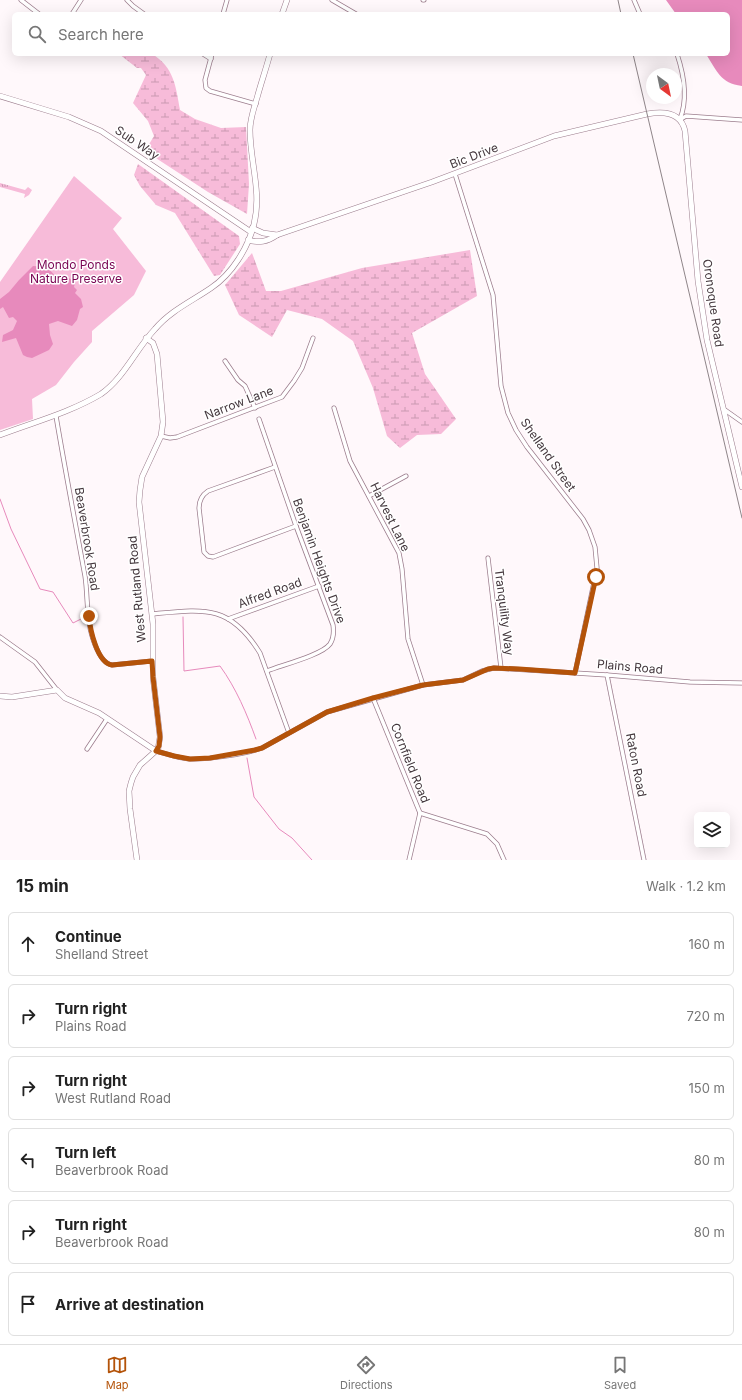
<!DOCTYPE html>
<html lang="en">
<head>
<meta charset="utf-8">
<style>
  body { margin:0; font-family:Inter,sans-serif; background:#f6f6f6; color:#222 }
  .controls { position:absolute; right:12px; bottom:12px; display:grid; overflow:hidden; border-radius:6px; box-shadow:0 4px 16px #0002 }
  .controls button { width:36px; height:36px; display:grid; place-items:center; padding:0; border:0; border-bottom:1px solid #e0e0e0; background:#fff; color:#222; font:20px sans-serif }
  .compass { position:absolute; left:646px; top:68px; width:36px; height:36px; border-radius:50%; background:#fff; box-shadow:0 4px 16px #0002; rotate:147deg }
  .stop { position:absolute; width:12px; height:12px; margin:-9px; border:3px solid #b45309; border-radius:50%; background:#fff }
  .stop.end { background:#b45309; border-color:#fff; box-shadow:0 1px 4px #0008 }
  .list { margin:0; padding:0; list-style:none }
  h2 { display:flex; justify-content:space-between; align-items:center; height:52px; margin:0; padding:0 16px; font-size:17px }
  h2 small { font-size:13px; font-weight:400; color:#767676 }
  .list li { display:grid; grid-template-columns:26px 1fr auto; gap:12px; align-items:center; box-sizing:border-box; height:64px; margin:0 8px 8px; padding:0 8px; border:1px solid #e0e0e0; border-radius:6px }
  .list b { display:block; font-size:15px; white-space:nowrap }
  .list p { margin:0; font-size:13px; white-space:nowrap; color:#767676 }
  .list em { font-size:13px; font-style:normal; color:#767676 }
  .icon { flex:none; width:22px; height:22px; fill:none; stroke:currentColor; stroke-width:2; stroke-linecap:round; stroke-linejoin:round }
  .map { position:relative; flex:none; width:742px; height:860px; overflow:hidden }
  .search { position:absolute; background:#fff; box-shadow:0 4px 16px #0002; left:12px; right:12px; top:12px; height:44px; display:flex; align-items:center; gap:10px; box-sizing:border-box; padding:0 14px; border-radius:6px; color:#767676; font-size:15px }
  .sheet { height:484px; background:#fff }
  nav { display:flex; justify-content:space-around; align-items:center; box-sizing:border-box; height:56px; border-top:1px solid #e0e0e0; background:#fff; font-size:11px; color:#767676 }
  nav a { display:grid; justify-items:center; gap:2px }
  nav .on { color:#b45309 }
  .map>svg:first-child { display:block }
  .grass { fill:url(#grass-tufts) }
  .wetland { fill:url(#wetland-marsh) }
  .park { fill:#f7bbd9 }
  .water { fill:#e78abc }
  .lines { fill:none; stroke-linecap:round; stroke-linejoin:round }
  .stream { stroke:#e78abc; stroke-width:1 }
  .street-casing { stroke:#9c7d8d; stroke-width:5 }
  .secondary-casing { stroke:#9c7d8d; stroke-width:6 }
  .street { stroke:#fff; stroke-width:3.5 }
  .secondary { stroke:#fff; stroke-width:5 }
  .rail { stroke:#8f8589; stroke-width:1 }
  .route { stroke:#b45309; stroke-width:5 }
  .labels { text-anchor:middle; stroke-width:3; stroke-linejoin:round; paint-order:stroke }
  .street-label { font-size:12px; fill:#45383e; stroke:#fff }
  .park-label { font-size:12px; fill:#780352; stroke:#fff }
</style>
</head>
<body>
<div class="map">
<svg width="742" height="860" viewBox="0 0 742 860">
  <defs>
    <pattern id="grass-tufts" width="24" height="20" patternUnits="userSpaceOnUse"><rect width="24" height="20" fill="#f7bbd9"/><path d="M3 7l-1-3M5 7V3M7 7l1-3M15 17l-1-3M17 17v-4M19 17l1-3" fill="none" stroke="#ca99b1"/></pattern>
    <pattern id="wetland-marsh" width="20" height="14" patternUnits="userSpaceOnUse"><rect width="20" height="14" fill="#f7bbd9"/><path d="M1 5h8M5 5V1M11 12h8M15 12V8" fill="none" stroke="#ca99b1"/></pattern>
  </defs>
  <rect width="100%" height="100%" fill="#fff8fb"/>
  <path class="grass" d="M0 183 25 190 28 187 32 190 29 195 24 198 25 194 0 187Z"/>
  <g class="wetland">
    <path d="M119 54H152C174 67 176 87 180 110L195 119 221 128 246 127 249 184 247 214 208 192 145 151 154 136 148 121 133 103 146 75 141 68H137Z"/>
    <path d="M138 164 239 236 240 244 220 275 214 276 175 213 156 205 140 186 134 175Z"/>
    <path d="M470 250 477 296 412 333 425 374 456 419 441 434 417 435 400 448 387 436 373 388 353 341 322 319 287 310 272 337 239 315 225 285 252 253 266 291H281L362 268Z"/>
  </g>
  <path class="park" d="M74 176 122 218 113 229 146 271 134 295 92 331V342L74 362 56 385 32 399 33 419 0 430V282Z"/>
  <g class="water">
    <path d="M666 0H742V86C720 83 717 71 706 54H728V14H676Z"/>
    <path d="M33 266 47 267 58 279 69 278 75 283 74 287 77 290 75 293 81 299 83 307 80 309 77 320 72 326 58 321 49 324 50 335 53 344 49 350 32 358 27 357 23 355 16 338 2 342 3 335 13 330 17 321 13 317 9 318 3 307 0 309V299L9 292 19 280Z"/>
  </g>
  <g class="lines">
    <g class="stream">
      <path d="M0 499 11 529 40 589 53 592 73 623 81 619"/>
      <path d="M183 617 184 671 220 666C236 688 247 714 256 739"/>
      <path d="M247 758 254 797 279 829 292 838 312 860"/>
    </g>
    <defs>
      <g id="street">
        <path d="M21 0 39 14"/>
        <path d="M127 0 133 6 144 14"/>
        <path d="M332 0 356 14"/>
        <path d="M423 0H424"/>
        <path d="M634 0 640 14"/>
        <path d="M72 14 81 0"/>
        <path d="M223 14 227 0"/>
        <path d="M203 54 211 59"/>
        <path d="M212 54 205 80 206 88 210 91 256 104"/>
        <path d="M677 54C684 75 688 99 680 119"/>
        <path d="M681 119 686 116 742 120"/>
        <path d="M455 174 493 295 501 386 508 413 516 430 527 447 583 519 589 530 595 547 597 568 575 673"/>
        <path d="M225 361 238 380 245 386 255 408"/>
        <path d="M334 408 350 461 399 553 402 569 408 639 423 685"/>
        <path d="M725 410 742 422"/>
        <path d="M56 416C65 469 75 522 85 576 88 595 86 617 92 636 95 646 101 663 112 665L152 661"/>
        <path d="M259 419 296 526 333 625C334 632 334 638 330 644 322 655 282 665 267 671"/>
        <path d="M161 436 170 438 177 437 282 397 294 381 302 368 313 338"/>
        <path d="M275 467 208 491C202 495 199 500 199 508L204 552 208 556 213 557 296 526"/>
        <path d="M369 496 406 476"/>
        <path d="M488 558 501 668"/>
        <path d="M152 614C204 609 230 604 260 653L289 733"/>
        <path d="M228 619 319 586"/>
        <path d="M0 637 35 662 57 690"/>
        <path d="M607 675 644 860"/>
        <path d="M373 698 420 813 409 860"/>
        <path d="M87 749 107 719"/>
        <path d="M156 751C167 754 178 758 189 759 207 760 245 754 262 748L327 712 423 685 463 680 482 671 494 668 607 675 690 682 742 683"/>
        <path d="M420 813 487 834 497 844 504 860"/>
      </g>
      <g id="secondary">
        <path d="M282 14 287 0"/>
        <path d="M0 96 69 117 101 131 251 232"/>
        <path d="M252 228 263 233 277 235"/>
        <path d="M248 240C259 243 267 242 277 235L432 182 554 136 647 114C663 111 681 112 685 131L698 281 707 340 742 487"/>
        <path d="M0 435C34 422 69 413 101 394 124 378 136 349 155 329 170 311 192 301 211 288 232 274 248 248 254 224 262 192 250 162 250 130 250 119 254 108 257 98 261 83 266 69 270 54"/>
        <path d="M0 696 12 697 57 690 65 698 99 713 156 751"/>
        <path d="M137 860 130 809 129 791 131 783 133 777 140 765 158 749 160 737 153 677V624L139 502 140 490 142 477 161 436 163 422 157 354 153 343 146 338"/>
      </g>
    </defs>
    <use href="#street" class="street-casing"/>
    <use href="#secondary" class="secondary-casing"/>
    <use href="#street" class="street"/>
    <use href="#secondary" class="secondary"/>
    <g class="rail">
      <path d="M618 0 621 14"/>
      <path d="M633 54 742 518"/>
    </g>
  </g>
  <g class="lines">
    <path class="route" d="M89 616C90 629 97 663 112 665L152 661 153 677 160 737 159 746 156 751 174 756 190 759 210 758 255 750 262 748 327 712 373 698 423 685 463 680 488 669 494 668 519 669 575 673 596 577"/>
  </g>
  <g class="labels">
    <g class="street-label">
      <text transform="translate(137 143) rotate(34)" y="4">Sub Way</text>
      <text transform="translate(474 156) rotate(-21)" y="4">Bic Drive</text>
      <text transform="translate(713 303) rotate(82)" y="4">Oronoque Road</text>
      <text transform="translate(239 403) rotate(-21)" y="4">Narrow Lane</text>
      <text transform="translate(548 455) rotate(55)" y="4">Shelland Street</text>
      <text transform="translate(390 517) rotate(64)" y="4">Harvest Lane</text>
      <text transform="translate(87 539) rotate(81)" y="4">Beaverbrook Road</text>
      <text transform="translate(319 561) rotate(70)" y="4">Benjamin Heights Drive</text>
      <text transform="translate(137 589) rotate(-95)" y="4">West Rutland Road</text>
      <text transform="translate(270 593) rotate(-20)" y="4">Alfred Road</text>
      <text transform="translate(504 612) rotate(83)" y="4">Tranquility Way</text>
      <text transform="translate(630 667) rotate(5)" y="4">Plains Road</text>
      <text transform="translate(410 763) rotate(68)" y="4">Cornfield Road</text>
      <text transform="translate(636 765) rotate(79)" y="4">Raton Road</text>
    </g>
    <g class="park-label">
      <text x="76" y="269">Mondo Ponds<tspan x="76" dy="14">Nature Preserve</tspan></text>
    </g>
  </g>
</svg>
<div class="controls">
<button><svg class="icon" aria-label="layers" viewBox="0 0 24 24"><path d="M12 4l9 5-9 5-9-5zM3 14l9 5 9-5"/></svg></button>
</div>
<svg class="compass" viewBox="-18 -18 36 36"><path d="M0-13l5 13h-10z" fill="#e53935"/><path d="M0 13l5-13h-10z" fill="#767676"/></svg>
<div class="stop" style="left:596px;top:577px"></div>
<div class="stop end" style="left:89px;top:616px"></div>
<div class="search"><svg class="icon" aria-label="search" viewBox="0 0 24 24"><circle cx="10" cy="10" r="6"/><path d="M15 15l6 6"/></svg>Search here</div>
</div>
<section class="sheet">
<h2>15 min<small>Walk · 1.2 km</small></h2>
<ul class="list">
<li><svg class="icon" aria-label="ahead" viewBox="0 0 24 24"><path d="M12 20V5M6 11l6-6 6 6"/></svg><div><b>Continue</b><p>Shelland Street</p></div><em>160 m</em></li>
<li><svg class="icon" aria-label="right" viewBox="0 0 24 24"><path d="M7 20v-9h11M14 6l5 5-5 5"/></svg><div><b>Turn right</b><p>Plains Road</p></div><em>720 m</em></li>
<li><svg class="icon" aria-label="right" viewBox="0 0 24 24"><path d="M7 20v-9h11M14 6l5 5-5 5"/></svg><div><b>Turn right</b><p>West Rutland Road</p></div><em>150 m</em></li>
<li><svg class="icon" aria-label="left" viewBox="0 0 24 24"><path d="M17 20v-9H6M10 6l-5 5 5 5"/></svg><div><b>Turn left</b><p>Beaverbrook Road</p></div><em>80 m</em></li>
<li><svg class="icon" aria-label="right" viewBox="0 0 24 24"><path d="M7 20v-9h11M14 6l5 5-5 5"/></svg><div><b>Turn right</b><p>Beaverbrook Road</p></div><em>80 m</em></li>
<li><svg class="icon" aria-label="arrive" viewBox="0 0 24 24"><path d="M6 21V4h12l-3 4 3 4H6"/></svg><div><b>Arrive at destination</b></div></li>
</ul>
</section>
<nav>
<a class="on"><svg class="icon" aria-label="map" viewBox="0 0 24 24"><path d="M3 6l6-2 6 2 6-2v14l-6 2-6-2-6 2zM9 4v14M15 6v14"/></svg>Map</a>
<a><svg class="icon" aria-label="directions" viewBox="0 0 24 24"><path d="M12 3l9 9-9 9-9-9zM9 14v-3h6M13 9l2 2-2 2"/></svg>Directions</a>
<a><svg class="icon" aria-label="saved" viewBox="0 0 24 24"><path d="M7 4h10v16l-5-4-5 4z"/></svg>Saved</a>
</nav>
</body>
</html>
